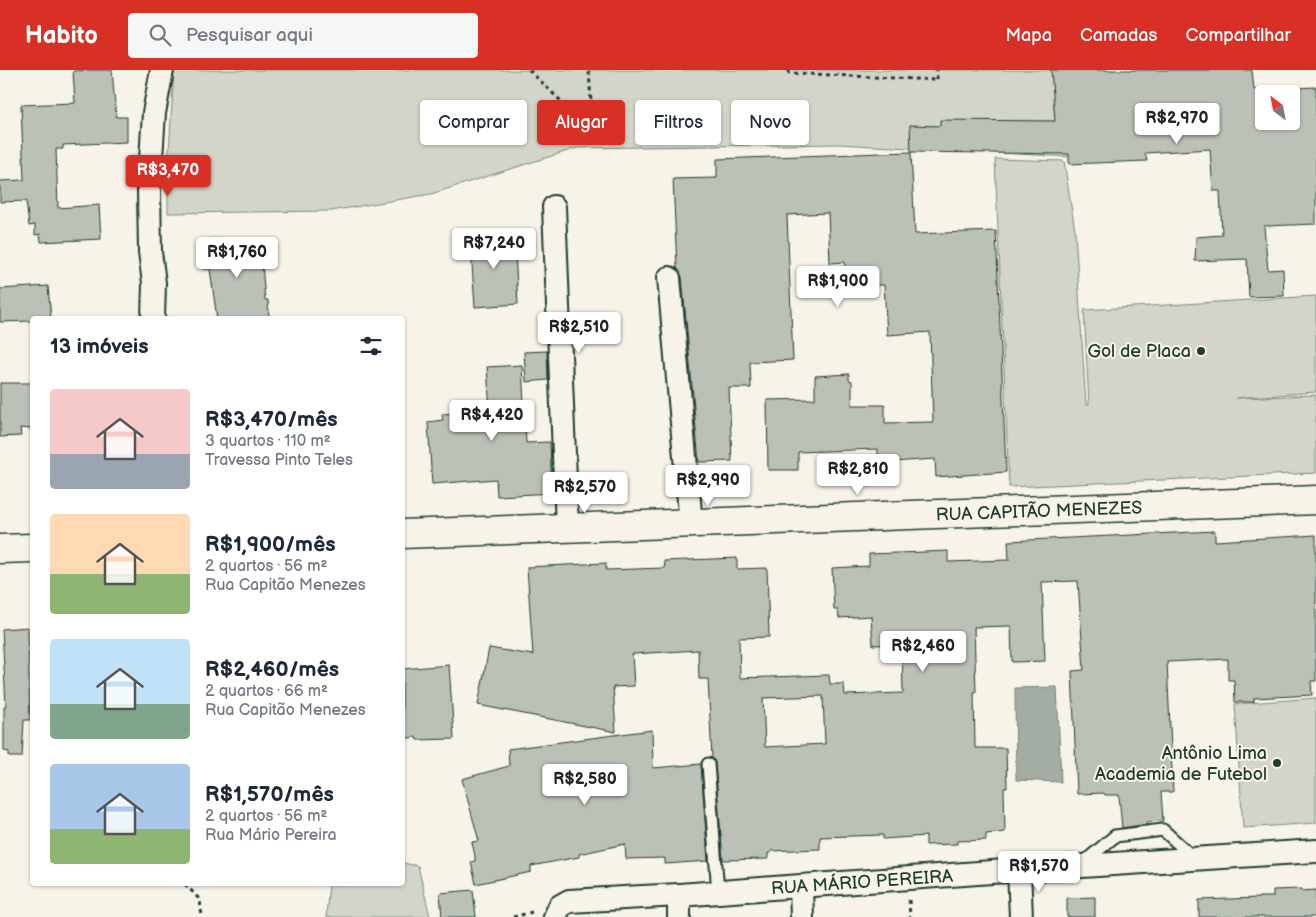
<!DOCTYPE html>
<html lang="pt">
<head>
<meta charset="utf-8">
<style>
	body { margin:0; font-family:"Balsamiq Sans",sans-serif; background:#f6f6f7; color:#1f2937; height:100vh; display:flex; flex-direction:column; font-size:19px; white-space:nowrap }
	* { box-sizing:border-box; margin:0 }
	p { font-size:16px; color:#747a83 }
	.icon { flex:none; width:28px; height:28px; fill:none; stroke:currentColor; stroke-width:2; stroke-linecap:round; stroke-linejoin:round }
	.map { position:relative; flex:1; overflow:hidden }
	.drawer { position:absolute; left:30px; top:246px; width:375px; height:570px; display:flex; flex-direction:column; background:#fff; border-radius:5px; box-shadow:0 1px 4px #0004 }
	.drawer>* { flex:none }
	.guide { position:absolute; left:420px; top:30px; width:475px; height:45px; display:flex; gap:10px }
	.needle { width:32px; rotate:328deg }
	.controls { position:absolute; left:1255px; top:15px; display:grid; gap:10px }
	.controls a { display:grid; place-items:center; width:45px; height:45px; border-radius:5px; background:#fff; box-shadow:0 1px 4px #0004; font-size:25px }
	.price { position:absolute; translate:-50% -42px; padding:0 11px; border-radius:5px; background:#fff; color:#222; font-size:16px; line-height:32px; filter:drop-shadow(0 1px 2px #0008) }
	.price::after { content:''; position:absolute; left:50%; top:30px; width:15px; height:11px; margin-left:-8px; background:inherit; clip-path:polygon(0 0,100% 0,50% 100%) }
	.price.current { background:#d93025; color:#fff }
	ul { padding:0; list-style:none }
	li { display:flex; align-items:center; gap:15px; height:125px; padding:0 20px }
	li span { display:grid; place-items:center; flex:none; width:140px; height:100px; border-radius:5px; color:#555 }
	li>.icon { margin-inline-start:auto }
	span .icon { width:60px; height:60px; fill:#fffc; stroke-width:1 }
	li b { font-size:21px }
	h2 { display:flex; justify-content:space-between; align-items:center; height:60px; padding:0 20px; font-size:21px }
	.pill { padding:0 18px; border-radius:5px; background:#fff; box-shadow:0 1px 4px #0004; font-size:18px; line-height:45px }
	.pill.current { background:#d93025; color:#fff }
	header { display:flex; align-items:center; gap:30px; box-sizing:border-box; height:70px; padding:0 25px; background:#d93025; color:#fff }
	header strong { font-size:24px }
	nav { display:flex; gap:28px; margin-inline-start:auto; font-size:18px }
	.search { width:350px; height:45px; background:#f6f6f7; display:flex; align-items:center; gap:12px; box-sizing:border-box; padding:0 18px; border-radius:5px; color:#747a83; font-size:19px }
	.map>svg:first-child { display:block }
	.green { fill:#d3d5ca; stroke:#79897f }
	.water { fill:#a4ada3; stroke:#6f8077 }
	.building { fill:#bbc1b6; stroke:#1f3d34; fill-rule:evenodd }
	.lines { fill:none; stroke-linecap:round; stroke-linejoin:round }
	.service-casing { stroke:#1f3d34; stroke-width:15 }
	.minor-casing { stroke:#1f3d34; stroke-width:26 }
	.tertiary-casing { stroke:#1f3d34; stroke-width:31 }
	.path { stroke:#1f3d34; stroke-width:3; stroke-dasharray:4 4; stroke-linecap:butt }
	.service { stroke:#f7f3e8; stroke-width:11 }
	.minor { stroke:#f7f3e8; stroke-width:22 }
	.tertiary { stroke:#f7f3e8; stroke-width:28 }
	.poi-dot { fill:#1f3d34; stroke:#f7f3e8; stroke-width:2 }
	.labels { text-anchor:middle; stroke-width:4; stroke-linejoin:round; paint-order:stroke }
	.poi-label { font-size:18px; fill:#1f3d34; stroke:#f7f3e8; text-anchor:end }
	.street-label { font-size:18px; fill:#1f3d34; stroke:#f7f3e8 }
</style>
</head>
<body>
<header>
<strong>Habito</strong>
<div class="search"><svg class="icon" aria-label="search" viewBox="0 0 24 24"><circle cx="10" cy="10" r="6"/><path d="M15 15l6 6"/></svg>Pesquisar aqui</div>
<nav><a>Mapa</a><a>Camadas</a><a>Compartilhar</a></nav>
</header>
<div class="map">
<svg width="1316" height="847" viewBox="0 0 1316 847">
	<rect width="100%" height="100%" fill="#f7f3e8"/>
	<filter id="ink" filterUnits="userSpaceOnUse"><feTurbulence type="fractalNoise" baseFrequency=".02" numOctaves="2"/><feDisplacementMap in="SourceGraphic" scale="10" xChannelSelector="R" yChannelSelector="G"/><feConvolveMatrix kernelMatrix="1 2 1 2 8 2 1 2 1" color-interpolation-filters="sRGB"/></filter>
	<g filter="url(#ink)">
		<g class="green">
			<polygon points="174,0 1066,0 1072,87 839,74 577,78 431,124 331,141 168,143 168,99"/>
			<polygon points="995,89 1064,91 1075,161 1086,335 1089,334 1084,240 1316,226 1316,322 1236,328 1316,325 1316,403 1009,417"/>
			<polygon points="1316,628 1316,753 1243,758 1235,634"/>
			<polygon points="403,793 418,796 430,847 326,847 329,814 402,814"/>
		</g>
		<polygon class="water" points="1057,617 1061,712 1016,710 1015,618"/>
		<g class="building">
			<polygon points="88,0 112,0 116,47 127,47 127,72 63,75 63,79 56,79 58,138 99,135 101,169 41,172 40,164 35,165 35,155 29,156 26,131 0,132 0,111 24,110 21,35 75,33 73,1"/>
			<path d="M1051,0H1252L1254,20L1316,17V154L1264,156L1268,200L1283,199L1284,226L1249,227L1247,189L1195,191L1196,167L1222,165L1220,121H1213L1210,79L1145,83L1147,91L1069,94V84L911,82L910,55L940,56V50L1055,51ZM1264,24H1291V51H1264Z"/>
			<polygon points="911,82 915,164 996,161 1006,402 936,407 935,389 878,393 878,379 798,382 798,400 768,400 767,330 815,329 815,306 849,304 849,310 852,311 852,335 885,335 885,353 933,352 930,262 887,265 884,215 844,215 845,192 830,193 828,143 787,145 793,290 750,292 751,318 729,318 732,391 699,392 682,207 677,198 673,109 717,108 717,89"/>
			<polygon points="514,164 518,234 475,237 470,166"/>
			<polygon points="211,169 260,171 265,230 268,230 269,249 217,249 210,199 203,199 202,180 211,179"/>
			<polygon points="48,216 51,249 32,249 32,251 0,252 0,219"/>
			<polygon points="547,281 548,310 526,312 524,282"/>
			<polygon points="522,295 526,373 550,372 552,423 497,426 496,409 432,414 428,352 443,350 442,344 490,341 487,297"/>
			<polygon points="0,313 32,313 32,359 20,358 21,366 0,367"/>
			<path d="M1215,461V471L1316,465V611H1311L1312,625L1254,628V632H1235L1234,610H1228V589L1167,592L1173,722H1161L1163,751L1147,752L1148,754L1122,758L1119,725H1105L1104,723L1077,724L1072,601L1084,600L1078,511L1042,512L1045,591L1012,592L1011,556L974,557L976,622H974L975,678H1006L1007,718H1004L1005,762L986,764V770L957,771V774L926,775V766L883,769V765L820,767V779L771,781V783H768V789L723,790L715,693L712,688L708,609H699L698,580L632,584L634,616L613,617L616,662L478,635L489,578L533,585L527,497L606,493V500L665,498L664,491L737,488V499L767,498L769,567L739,568L740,608L829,605L830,614H844L845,625L903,623L902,574L873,575L871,546L839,548L838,540H834L832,498L869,496V484L925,482L948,481V492L1009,490L1008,471ZM823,626L825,674L765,677L763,628Z"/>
			<polygon points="28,557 30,650 24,650 22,687 9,687 9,682 4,681 4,636 6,636 2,559"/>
			<polygon points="449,595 454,669 417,670 416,667 402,669 402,599"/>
			<polygon points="652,660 653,698 701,694 708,791 665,794 665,788 626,789 625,774 579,784 579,787 531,796 531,802 476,814 471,792 475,791 475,786 472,772 479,771 462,709 509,696 508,679"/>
			<polygon points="1301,819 1301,821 1316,820 1316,847 1199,847 1199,830 1259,828 1259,827 1273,827 1273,820"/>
			<polygon points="473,820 476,847 442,847 440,823"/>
			<polygon points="1095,827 1095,847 1067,847 1067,828"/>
		</g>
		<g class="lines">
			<g class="service-casing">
				<g id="service">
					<polyline points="708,694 718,822"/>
					<polyline points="1082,794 1115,766 1163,760 1194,788"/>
				</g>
			</g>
			<g class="minor-casing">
				<g id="minor">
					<polyline points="554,137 567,458"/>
					<polyline points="669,208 691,454"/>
					<polyline points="153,249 154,213 150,182 149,119 154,43 162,0"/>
					<polyline points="1019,800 1021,847"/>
					<polyline points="801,817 802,847"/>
					<polyline points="679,825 679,847"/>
					<polyline points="555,847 560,836 569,831 679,825 1019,800 1316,781"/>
				</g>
			</g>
			<g class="tertiary-casing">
				<g id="tertiary">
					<polyline points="402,464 1316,430"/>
					<polyline points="0,479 32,478"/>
				</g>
			</g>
			<g class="path">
				<polyline points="529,0 565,35 591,33 589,0"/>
				<polyline points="789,0 789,3 937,10 937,0"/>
				<polyline points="185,814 200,830 202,847"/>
				<polyline points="909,830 910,847"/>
				<polyline points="513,847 532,842"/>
			</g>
			<use href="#service" class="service"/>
			<use href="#minor" class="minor"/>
			<use href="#tertiary" class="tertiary"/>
		</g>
	</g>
	<g class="poi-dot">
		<circle cx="1201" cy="281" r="5"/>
		<circle cx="1277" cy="693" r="5"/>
	</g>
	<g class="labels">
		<g class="poi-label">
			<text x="1191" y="287">Gol de Placa</text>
			<text x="1267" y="689">Antônio Lima<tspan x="1267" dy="21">Academia de Futebol</tspan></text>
		</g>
		<g class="street-label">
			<text transform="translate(1039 441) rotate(-2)" y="6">RUA CAPITÃO MENEZES</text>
			<text transform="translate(862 812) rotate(-4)" y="6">RUA MÁRIO PEREIRA</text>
		</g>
	</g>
</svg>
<div class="controls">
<a><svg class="needle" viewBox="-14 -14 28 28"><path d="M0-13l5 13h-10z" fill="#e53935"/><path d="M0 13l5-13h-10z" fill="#747a83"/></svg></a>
</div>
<b class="price" style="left:1177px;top:75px">R$2,970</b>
<b class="price current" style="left:168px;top:127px">R$3,470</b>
<b class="price" style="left:494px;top:200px">R$7,240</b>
<b class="price" style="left:237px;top:209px">R$1,760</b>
<b class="price" style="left:838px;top:238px">R$1,900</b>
<b class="price" style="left:579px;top:284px">R$2,510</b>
<b class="price" style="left:492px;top:372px">R$4,420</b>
<b class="price" style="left:858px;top:426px">R$2,810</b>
<b class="price" style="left:708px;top:437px">R$2,990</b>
<b class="price" style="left:585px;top:444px">R$2,570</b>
<b class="price" style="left:923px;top:603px">R$2,460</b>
<b class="price" style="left:585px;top:736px">R$2,580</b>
<b class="price" style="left:1039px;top:823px">R$1,570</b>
<div class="guide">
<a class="pill">Comprar</a>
<a class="pill current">Alugar</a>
<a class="pill">Filtros</a>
<a class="pill">Novo</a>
</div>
<section class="drawer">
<h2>13 imóveis<svg class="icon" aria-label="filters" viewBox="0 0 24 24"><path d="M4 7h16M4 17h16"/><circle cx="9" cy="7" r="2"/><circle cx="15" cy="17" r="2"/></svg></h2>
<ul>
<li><span style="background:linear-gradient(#f6c9c9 65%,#9aa5b1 0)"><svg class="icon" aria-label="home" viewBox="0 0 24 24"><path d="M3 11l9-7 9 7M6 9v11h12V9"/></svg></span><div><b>R$3,470/mês</b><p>3 quartos · 110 m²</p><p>Travessa Pinto Teles</p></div></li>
<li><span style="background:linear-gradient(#ffd9b3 60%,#8fb573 0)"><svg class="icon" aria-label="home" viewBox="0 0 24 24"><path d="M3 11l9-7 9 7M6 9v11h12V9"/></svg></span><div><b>R$1,900/mês</b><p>2 quartos · 56 m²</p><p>Rua Capitão Menezes</p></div></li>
<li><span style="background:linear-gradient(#bfe0f5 65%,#7fa58c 0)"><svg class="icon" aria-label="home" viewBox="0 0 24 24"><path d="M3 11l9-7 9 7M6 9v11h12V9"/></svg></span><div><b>R$2,460/mês</b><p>2 quartos · 66 m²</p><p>Rua Capitão Menezes</p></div></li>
<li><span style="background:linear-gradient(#a9c7e8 65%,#8fb573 0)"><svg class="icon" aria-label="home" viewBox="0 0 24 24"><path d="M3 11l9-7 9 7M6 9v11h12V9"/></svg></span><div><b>R$1,570/mês</b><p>2 quartos · 56 m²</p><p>Rua Mário Pereira</p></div></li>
</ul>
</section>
</div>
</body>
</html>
